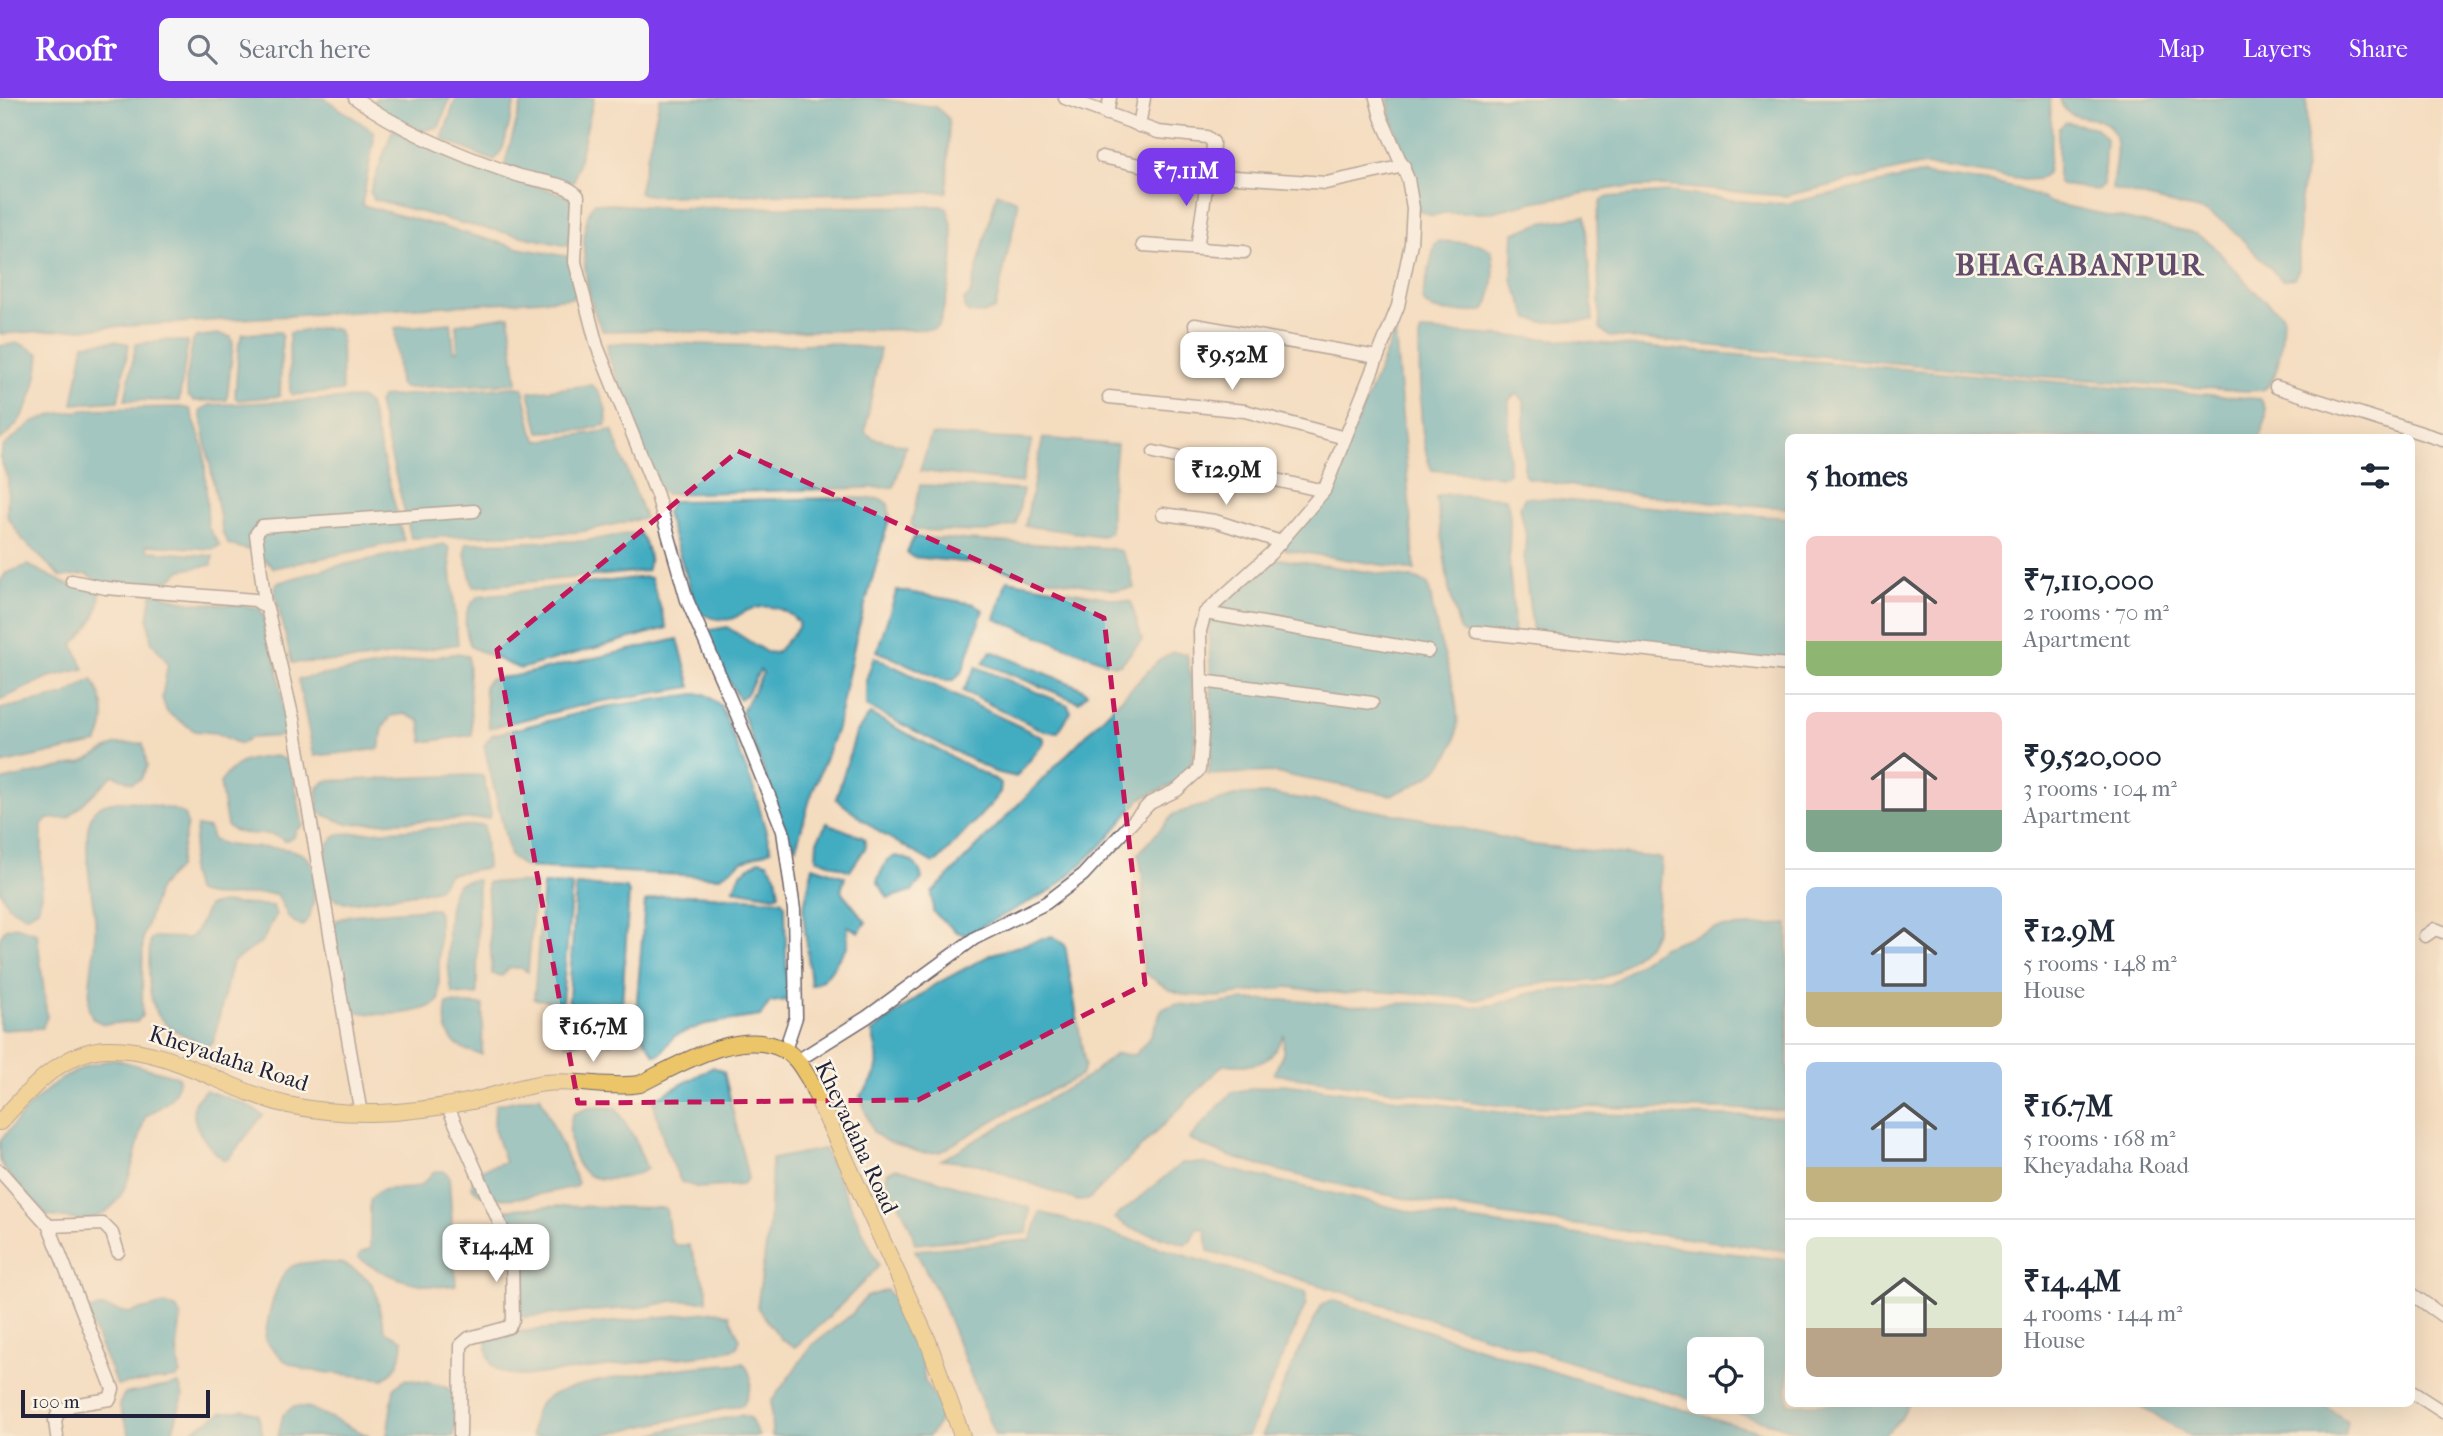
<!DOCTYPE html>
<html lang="en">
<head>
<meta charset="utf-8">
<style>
	body { margin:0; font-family:"IM FELL French Canon",serif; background:#f6f6f7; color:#1f2937; height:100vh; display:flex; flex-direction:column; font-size:26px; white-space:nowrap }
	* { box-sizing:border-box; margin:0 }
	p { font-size:23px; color:#747a83 }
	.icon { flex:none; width:38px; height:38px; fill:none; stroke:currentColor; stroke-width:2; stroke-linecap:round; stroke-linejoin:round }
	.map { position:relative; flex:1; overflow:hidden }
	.side { position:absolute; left:1785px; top:336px; width:630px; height:973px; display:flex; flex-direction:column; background:#fff; border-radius:10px; box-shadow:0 7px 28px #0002 }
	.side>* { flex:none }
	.buttons { position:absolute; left:1687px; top:1239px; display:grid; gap:14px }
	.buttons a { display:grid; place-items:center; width:77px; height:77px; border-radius:10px; background:#fff; box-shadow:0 7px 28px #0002; font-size:35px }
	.scale { position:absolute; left:21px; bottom:18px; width:189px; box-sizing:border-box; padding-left:7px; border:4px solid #22223b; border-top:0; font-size:19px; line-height:24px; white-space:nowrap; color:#22223b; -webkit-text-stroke:5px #fcf5e5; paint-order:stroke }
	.price { position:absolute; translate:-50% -60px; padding:0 16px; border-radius:14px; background:#fff; color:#222; font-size:23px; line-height:46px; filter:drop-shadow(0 2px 4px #0008) }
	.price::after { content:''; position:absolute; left:50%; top:42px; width:21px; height:16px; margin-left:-10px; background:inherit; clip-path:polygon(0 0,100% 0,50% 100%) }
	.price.selected { background:#7c3aed; color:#fff }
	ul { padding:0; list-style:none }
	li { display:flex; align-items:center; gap:21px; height:175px; padding:0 21px }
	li+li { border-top:2px solid #e0e1e3 }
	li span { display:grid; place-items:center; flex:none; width:196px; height:140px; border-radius:10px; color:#555 }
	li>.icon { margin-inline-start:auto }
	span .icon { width:84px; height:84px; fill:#fffc; stroke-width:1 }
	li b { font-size:30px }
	h2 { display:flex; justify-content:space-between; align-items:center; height:84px; padding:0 21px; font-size:30px }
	header { display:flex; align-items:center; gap:42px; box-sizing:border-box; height:98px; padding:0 35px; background:#7c3aed; color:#fff }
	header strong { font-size:33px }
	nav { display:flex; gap:38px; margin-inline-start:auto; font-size:24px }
	.search { width:490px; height:63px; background:#f6f6f7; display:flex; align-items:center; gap:18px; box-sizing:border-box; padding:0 24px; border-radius:10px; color:#747a83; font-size:26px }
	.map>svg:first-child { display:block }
	.water { fill:#42acc1; stroke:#32677e; stroke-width:2; fill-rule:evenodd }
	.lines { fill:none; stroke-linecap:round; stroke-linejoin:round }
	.minor-casing { stroke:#6c6369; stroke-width:15 }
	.major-casing { stroke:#6c6369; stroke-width:18 }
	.minor { stroke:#fff; stroke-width:12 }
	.major { stroke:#edc569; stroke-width:16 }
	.marked { fill:none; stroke:#c2185b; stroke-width:5; stroke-dasharray:14 9; stroke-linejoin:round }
	.labels { text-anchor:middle; stroke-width:5; stroke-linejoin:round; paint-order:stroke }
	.street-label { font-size:23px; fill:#22223b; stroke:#fcf5e5 }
	.district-label { font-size:30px; font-weight:bold; letter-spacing:2px; fill:#624c6d; stroke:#fcf5e5 }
</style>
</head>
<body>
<header>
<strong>Roofr</strong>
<div class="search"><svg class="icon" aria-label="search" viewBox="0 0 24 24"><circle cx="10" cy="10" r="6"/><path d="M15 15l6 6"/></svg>Search here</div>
<nav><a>Map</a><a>Layers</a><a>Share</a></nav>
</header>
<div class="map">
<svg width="2443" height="1338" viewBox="0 0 2443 1338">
	<rect width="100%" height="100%" fill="#fcf5e5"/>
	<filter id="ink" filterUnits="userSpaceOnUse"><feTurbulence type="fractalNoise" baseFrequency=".0143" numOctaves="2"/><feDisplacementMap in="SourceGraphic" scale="14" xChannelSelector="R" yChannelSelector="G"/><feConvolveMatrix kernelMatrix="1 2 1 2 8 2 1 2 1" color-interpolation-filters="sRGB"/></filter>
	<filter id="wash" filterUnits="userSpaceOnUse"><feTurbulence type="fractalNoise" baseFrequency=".00686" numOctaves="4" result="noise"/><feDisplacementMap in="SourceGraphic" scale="28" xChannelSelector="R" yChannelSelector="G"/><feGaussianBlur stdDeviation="1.57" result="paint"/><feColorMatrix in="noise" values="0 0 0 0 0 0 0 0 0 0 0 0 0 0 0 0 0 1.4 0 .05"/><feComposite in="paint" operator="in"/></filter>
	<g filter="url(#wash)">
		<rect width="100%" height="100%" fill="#f4dcbf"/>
		<g class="water">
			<polygon points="0,0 324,0 373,33 374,41 362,107 523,151 572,159 577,194 573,200 0,236"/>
			<polygon points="376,0 450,0 439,29 421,33 372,7"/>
			<polygon points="456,0 516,0 503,50 494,63 442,41"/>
			<polygon points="523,0 594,0 574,83 566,88 510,71 505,65"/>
			<polygon points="660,0 875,0 936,9 949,21 947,94 655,98 639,95"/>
			<polygon points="1388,0 2050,0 2052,41 2047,75 2039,81 2024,82 1942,69 1914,68 1785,98 1664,88 1616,90 1532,104 1488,115 1443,115 1432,118 1418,112 1411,75 1391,19"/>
			<path d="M2060,0H2307L2305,72L2299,115V171L2294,180L2282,182L2226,125L2206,114L2112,91C2113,74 2120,52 2114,36C2105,9 2065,32 2060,0Z"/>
			<polygon points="2066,24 2097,30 2106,40 2103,87 2098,92 2062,87 2058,83 2058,31"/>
			<polygon points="393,31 465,66 568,98 573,105 568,148 460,125 373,101 370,94"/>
			<path d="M1920,76C1963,83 2013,82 2051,105L2196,136L2212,146L2251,190L2283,217C2282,235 2281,282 2264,291C2259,293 2252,292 2247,293L2024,277L1608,238L1600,230L1597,120L1601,102L1609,99L1669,94L1765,106L1790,105Z"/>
			<polygon points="997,95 1017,103 1018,108 995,211 983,216 969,215 964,210 964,202 970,197"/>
			<path d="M594,105L672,110L941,108L947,110C960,144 949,194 939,227L933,231L704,235L669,232L603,233C586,206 575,131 594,105Z"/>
			<polygon points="1585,118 1593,223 1542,224 1529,221 1512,182 1514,135 1541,125"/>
			<path d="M1440,143L1479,146L1491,152C1496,167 1494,200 1484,213C1468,213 1427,220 1422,200L1435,146Z"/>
			<polygon points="509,218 517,285 404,290 399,286 395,230 451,225 454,253 458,253 456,226"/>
			<polygon points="322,230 337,231 341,239 342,293 293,297 290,294 289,235"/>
			<path d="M1395,233L1415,472L1286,452L1283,448C1335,391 1365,304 1395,233Z"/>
			<path d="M1421,233L1537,240L2260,301C2271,314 2265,326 2259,340H1788V410C1701,403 1613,397 1527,380L1524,375V303L1519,297H1514L1509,302V375L1504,378L1432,372C1418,346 1420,272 1419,240Z"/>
			<polygon points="280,234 282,237 280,298 238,302 235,299 239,245 243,236"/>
			<polygon points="219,236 231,239 233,246 227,302 194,303 188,298 186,284 193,243 196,239"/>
			<polygon points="166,242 188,244 179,303 125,302 136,246"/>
			<polygon points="115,243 129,246 118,303 73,306 84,246"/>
			<polygon points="629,244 760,248 827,245 880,251 865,334 873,340 906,348 894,389 666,396 659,392 608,257 607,246"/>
			<path d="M19,245L40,256C37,289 28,322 0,342V248Z"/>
			<path d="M591,287C602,293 609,315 606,327L584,332L539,334L529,294Z"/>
			<polygon points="515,289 523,290 533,335 538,343 612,332 645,420 579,434 411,440 378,305 381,299"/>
			<polygon points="360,300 369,306 404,443 274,470 256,454 229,447 223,436 200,313 210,307"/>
			<polygon points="179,309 190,311 204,351 208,429 220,448 213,451 146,447 148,453 213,458 212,467 182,472 169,482 154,483 144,490 101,486 87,476 61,479 23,442 7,418 8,382 0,359 3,349 31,325 55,316 95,311"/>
			<polygon points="931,337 1032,342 1021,385 920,373"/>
			<polygon points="1043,340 1117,347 1111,401 1111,434 1102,438 1025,428"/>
			<polygon points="920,387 1023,392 1016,427 986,434 915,432 911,426"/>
			<path d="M1447,396L1506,400C1513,419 1509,436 1509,456C1509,484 1516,512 1513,540L1467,537L1460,533L1449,491L1436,399Z"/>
			<polygon points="1525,399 1788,420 1788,567 1533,534 1524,467 1526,437 1520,409"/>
			<path d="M857,400L881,401L888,406L890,418L856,539L837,630L810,701L796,750L787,737L742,614L763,575L760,572L746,597L739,601L710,548L705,533L727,529L766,554L776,555L798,530V524C784,508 765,505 746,513C741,515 736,520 731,521C720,523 707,519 698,514L666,415L672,403Z"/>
			<path d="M639,434C646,445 653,460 647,473L473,489L465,457L466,445L584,443Z"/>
			<polygon points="914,439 1108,450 1121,453 1129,468 1134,490 1115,492 1014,475 985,466 912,459 907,454"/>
			<polygon points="444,446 449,450 458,546 362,562 292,565 274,491 277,485 328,470"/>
			<path d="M1273,460L1417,481L1428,486C1433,507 1435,529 1442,549C1464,621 1474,666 1391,697L1270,674L1208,677C1217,625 1208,572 1209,520Z"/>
			<path d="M28,467L66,486L100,494C100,517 89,530 73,546L84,571L49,579L0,602V484L6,475Z"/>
			<path d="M646,479L651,480L667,530L520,571L471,549C463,529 462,511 479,498Z"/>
			<polygon points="1007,482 1131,504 1142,542 1121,566 1113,567 995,521"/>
			<polygon points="897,492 974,506 983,512 963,572 954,582 943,582 877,553"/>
			<path d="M160,495C189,511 227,503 260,510C276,548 282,593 286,634L282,638L250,640L240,646L216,635L195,633L167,614L162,600L168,565L151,543L148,521L152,496Z"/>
			<polygon points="678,541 691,589 592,605 489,630 484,588 490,581 515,578"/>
			<polygon points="991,553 1079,589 1087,595 1079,604 983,565"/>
			<path d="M1173,554L1187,556C1193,597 1203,640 1186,680L1140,701L1102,747L1054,791L965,837L957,834L933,814L932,795L1158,563Z"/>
			<polygon points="459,555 468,558 472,637 423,644 420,623 405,616 391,618 383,630 379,651 314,658 298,581"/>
			<polygon points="874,559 1044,640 1044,645 1016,679 995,674 866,608 866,582"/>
			<polygon points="976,569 1068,607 1071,614 1058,634 1044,633 963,593"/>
			<path d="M92,581C105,603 109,621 97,645L0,666V611L65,597Z"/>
			<polygon points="695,596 705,596 721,608 755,694 771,752 741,764 720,779 524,769 510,758 484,648 492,637 604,609"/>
			<polygon points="870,616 1001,685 1000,695 993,704 938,763 933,765 879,734 836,701 856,635"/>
			<polygon points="143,645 147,668 141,681 132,685 113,677 68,720 48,721 42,726 42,797 38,811 26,818 8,808 0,792 0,683 83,664 116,646"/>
			<path d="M275,658L286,662L293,676L303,728L296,732L294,739L285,743C269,729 245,743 227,728L220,685C238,660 247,662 275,658Z"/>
			<polygon points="474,677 483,678 491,716 489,720 347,726 317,714 318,690 325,683"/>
			<path d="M1272,696L1419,720L1534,747L1661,760L1656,832L1649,846L1615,875L1595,883L1551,884L1518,889L1478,902L1423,896L1367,893L1345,896L1287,889L1218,899L1186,897L1168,891L1145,875C1135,836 1150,795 1138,756L1174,716L1238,697Z"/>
			<path d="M132,703L172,711L184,716L187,726L178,770L159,789L143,839L142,918L137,924L104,926L93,921L89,912C88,881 97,850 95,819C92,794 78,730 96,711C105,702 120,704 132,703Z"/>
			<polygon points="827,725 864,740 866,749 850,773 816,760 817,743"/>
			<path d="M484,727L487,770L449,776L438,791L430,793L356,804L344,805L330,798C327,777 317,749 338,736Z"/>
			<path d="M197,728L209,730L212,741C246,761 320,730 315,787C314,804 313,814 303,828C281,820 289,812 276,796C251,793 218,804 195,793L190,772Z"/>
			<path d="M896,758C910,761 920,766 922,781L912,793L888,800L877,783L887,762Z"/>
			<polygon points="760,762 767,764 776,777 779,796 774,798 733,791 742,774"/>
			<path d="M813,768L845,779L841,793L866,824L859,834L847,828L848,848C834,863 832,880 811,888L803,813Z"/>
			<path d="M478,782L477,897L453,896C446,879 445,800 457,787C462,782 471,783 478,782Z"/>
			<polygon points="487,784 535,785 528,874 521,870 509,870 502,878 492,876"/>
			<polygon points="543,786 572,787 562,904 534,901"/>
			<polygon points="576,787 626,790 629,794 621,923 618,936 611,945 586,942 566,947"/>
			<polygon points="692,797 781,802 785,807 787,902 770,904 760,918 706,926 674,938 660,956 655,957 641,937 637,902 645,804 662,798"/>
			<path d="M221,805L273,808L276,817L262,844L232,864L213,945L206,948C194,941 178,936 167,927C144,909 149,868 150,842L154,839L189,840L197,832L208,808Z"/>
			<path d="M426,811H436L439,816V902C424,919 363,920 345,909L332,832L337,822L351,817Z"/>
			<path d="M1788,826V1012L1504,1008L1274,976L1283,955L1284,936C1268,970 1258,967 1223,967L1088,1102L1078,1103L979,1066L941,1062L1089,978L1115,956L1135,957L1150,939L1162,911L1175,906L1201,908L1244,902H1298L1348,908L1413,905L1469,909L1494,907L1531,895L1609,887L1662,849L1715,830Z"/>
			<polygon points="15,828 37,835 47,919 42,930 0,932 0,839 5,831"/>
			<path d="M1052,838L1065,847L1085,967L1081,978L1015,1010L940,1054L922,1055L886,1043L873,1034L860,998C882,975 880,964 872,934L934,887L992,856Z"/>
			<path d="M447,905L483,907L482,956C452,952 441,935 447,905Z"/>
			<path d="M114,961L179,979C177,1002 163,1007 145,1019C134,1052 131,1117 86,1121C74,1123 60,1119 48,1118L6,1074L0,1062V1043L29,1008L56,984L86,968Z"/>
			<polygon points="713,969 724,974 748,1080 742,1087 699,1090 681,1084 666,1051 653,1002"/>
			<path d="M1283,986L1506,1015L1788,1019V1153C1639,1133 1488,1121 1341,1087C1289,1075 1236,1065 1189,1041L1232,994Z"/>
			<path d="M205,992L245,1006L263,1017L228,1061L224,1062C207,1048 190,1027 194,1005Z"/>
			<path d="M540,998L578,1085L574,1089C550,1093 488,1113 472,1089L474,1074L505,1064L494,1031L495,1007Z"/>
			<path d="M591,1009L616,1010L634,1039L647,1071C634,1080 598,1087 584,1074C571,1062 566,1031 573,1016Z"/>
			<polygon points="824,1051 879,1168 831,1217 795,1249 781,1241 757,1209 769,1127 772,1061"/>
			<path d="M1182,1065H1201L1417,1115L1615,1142L1788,1162V1306H1909L1901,1321L1883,1338H1812L1208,1153L1206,1132L1197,1130L1191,1143L1185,1146L1133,1131L1114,1120ZM1699,1251H1752V1304H1699Z"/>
			<polygon points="896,1070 1027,1109 1030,1111 1027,1135 915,1146 910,1128 886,1080 888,1074"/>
			<path d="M434,1073H444L449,1078L456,1187C426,1193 381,1178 358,1159L360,1155L370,1151V1103C379,1084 401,1094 417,1089C425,1086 429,1079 434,1073Z"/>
			<path d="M557,1108L666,1110L670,1140L675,1147H689L707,1192V1203H673L644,1209L523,1219L512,1216L507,1211C522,1158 523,1161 497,1112Z"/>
			<polygon points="1040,1114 1306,1194 1306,1206 1248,1338 995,1338 939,1197 915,1152 1031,1142"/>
			<path d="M341,1165C387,1186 371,1194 386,1234L403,1242C402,1261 399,1270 384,1281L306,1272L285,1263L265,1243C266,1226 276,1178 291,1169C303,1162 327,1165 341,1165Z"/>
			<polygon points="887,1192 903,1215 921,1252 925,1284 940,1308 939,1325 929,1338 772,1338 771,1304 812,1247 851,1217 866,1199"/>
			<polygon points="1332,1202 1570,1279 1774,1338 1262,1338 1293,1265 1322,1206"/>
			<polygon points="165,1206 176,1210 181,1218 177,1251 180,1276 176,1280 117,1287 87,1216 89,1212 103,1209 128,1215"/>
			<path d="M717,1213L729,1217L740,1241L737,1250L712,1256L522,1278C496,1276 486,1269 487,1242L498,1236Z"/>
			<path d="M743,1265C756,1280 751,1291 743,1307L597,1338H532C533,1326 533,1311 543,1303C566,1280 706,1267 743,1265Z"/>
			<polygon points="406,1281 440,1287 458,1295 454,1338 387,1338 394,1290"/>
			<polygon points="179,1286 183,1298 171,1338 130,1338 119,1307 124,1296"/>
			<polygon points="2136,1306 2322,1306 2347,1323 2344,1338 2190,1338"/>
			<polygon points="294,1308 310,1310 369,1338 278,1338 283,1317"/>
			<polygon points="244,1312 258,1316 263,1338 183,1338 221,1315"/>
			<polygon points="741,1317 750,1320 759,1338 650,1338 670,1331"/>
		</g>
	</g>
	<g filter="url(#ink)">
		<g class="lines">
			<g class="minor-casing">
				<g id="minor">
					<path d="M355,0C403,34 461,58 517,77C534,83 567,84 578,98L575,164L597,248L657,397L687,502L737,617L783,733L794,812L796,919L785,952"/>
					<polyline points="1065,0 1158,34 1207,39 1213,44 1212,73 1221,78 1326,85 1404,68"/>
					<polyline points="1107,16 1110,0"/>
					<polyline points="1139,28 1144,0"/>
					<polyline points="1102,59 1159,71 1215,77"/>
					<polyline points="1143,147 1244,154"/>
					<polyline points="1197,150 1208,76"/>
					<polyline points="1195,227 1377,259"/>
					<polyline points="2276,289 2443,342"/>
					<polyline points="1109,299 1245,313 1345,340"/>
					<polyline points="1154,354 1324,393"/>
					<polyline points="1163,416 1215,423 1281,444"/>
					<polyline points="72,483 106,490 255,502 267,510 293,621 361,1016"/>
					<polyline points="265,506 256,436 262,428 474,413"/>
					<polyline points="1205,515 1428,553"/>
					<polyline points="1477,534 1788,567"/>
					<polyline points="1202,583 1372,605"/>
					<polyline points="2425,838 2435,831 2443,834"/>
					<polyline points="797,963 867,919 975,840 1046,805 1083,777 1150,705 1177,692 1199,672 1202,636 1200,533 1205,515 1271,455 1324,393 1398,208 1411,145 1413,110 1408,81 1381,19 1376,0"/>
					<polyline points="447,1007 512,1153 513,1222 509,1229 469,1240 461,1247 460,1338"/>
					<polyline points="0,1073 49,1128 113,1291 110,1301 72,1307 58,1315 55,1323 57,1338"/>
					<polyline points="49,1128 103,1126 112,1135 118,1154"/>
					<polyline points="2412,1196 2443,1218"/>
					<polyline points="2412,1294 2443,1314"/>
				</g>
			</g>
			<g class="major-casing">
				<path id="major" d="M0,1024C27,994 63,952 107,951C171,949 227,993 288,1007C350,1020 406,1016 467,1004C493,999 519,988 545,985C577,981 609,991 640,986C678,967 741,928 784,952C796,958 802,970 809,981L928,1243L962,1338"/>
			</g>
			<use href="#minor" class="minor"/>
			<use href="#major" class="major"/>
		</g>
	</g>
	<path d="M0 0H2443V1338H0ZM738,353L1104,520L1145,886L918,1002L578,1005L497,552Z" fill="#f4dcbf" fill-opacity=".55" fill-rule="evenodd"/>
	<path class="marked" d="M738,353L1104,520L1145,886L918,1002L578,1005L497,552Z"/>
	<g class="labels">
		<g class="street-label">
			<text transform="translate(229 960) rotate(18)" y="8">Kheyadaha Road</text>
			<text transform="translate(857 1039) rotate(65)" y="8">Kheyadaha Road</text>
		</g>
		<g class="district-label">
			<text x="2080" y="177">BHAGABANPUR</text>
		</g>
	</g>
</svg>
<div class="buttons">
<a><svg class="icon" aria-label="locate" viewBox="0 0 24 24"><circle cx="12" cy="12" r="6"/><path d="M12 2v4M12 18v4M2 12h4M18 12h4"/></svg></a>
</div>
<div class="scale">100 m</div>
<b class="price selected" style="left:1186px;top:110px">₹7.11M</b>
<b class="price" style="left:1232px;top:294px">₹9.52M</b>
<b class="price" style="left:1226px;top:409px">₹12.9M</b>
<b class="price" style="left:593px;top:966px">₹16.7M</b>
<b class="price" style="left:496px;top:1186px">₹14.4M</b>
<section class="side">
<h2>5 homes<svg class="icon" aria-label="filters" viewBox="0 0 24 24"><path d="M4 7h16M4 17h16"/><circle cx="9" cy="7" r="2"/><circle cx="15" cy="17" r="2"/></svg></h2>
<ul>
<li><span style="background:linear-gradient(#f6c9c9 75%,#8fb573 0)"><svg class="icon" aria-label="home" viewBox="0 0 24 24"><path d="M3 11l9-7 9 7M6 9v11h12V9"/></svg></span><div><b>₹7,110,000</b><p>2 rooms · 70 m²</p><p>Apartment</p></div></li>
<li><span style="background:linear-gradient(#f6c9c9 70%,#7fa58c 0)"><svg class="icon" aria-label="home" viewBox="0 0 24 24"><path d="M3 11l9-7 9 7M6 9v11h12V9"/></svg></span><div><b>₹9,520,000</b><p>3 rooms · 104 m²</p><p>Apartment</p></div></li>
<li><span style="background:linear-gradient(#a9c7e8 75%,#c2b280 0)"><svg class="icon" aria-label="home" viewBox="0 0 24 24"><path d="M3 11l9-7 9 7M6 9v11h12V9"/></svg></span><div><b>₹12.9M</b><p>5 rooms · 148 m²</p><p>House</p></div></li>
<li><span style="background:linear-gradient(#a9c7e8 75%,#c2b280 0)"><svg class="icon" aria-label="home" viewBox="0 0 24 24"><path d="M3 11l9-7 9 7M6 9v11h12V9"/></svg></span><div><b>₹16.7M</b><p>5 rooms · 168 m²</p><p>Kheyadaha Road</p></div></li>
<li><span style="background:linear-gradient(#dfe7d0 65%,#b9a48a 0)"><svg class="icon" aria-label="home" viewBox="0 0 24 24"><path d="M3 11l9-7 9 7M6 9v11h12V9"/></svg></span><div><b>₹14.4M</b><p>4 rooms · 144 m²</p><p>House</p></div></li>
</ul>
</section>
</div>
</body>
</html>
